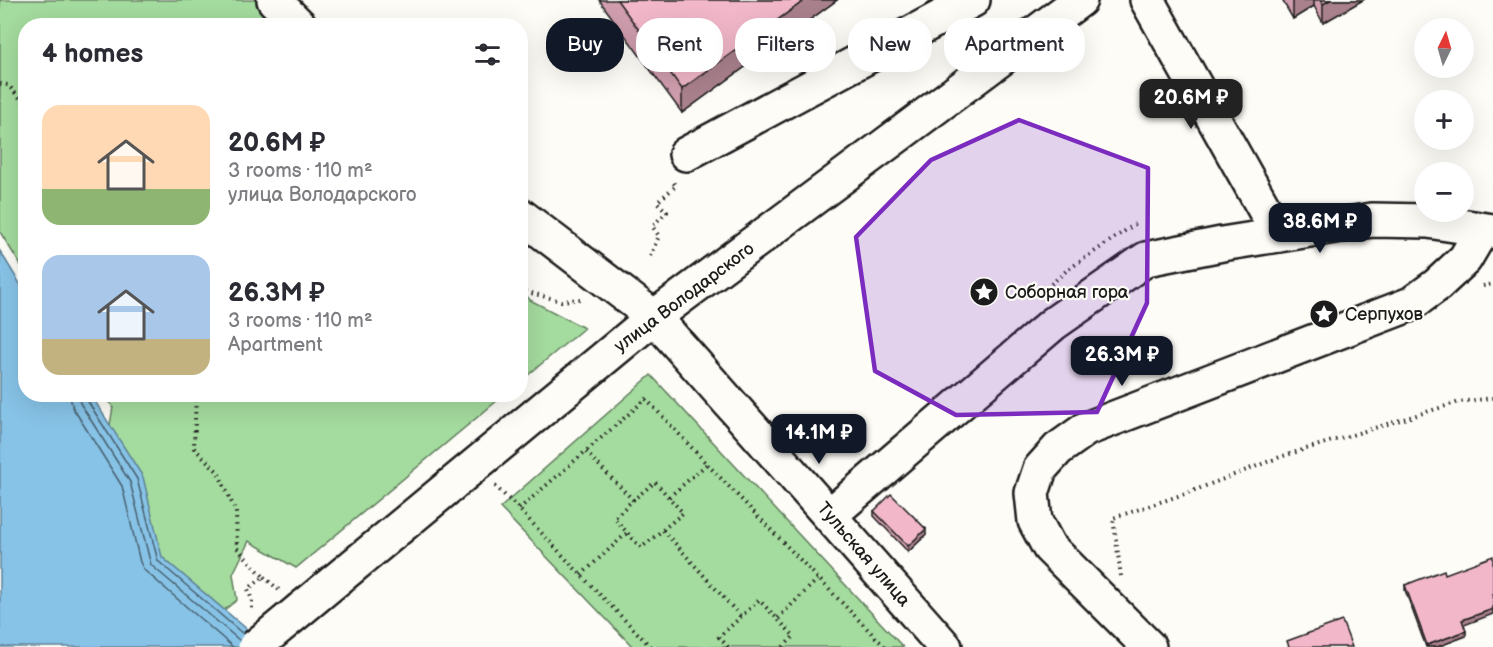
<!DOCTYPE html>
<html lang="en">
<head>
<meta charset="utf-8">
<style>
	body { margin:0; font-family:"Balsamiq Sans",sans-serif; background:#f7f7f7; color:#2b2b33; height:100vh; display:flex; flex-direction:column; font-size:22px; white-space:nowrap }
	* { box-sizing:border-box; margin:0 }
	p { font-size:20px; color:#7c7c81 }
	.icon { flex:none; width:33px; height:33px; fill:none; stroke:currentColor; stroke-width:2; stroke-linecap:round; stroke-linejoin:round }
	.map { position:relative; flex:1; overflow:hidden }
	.panel { position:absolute; left:18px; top:18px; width:510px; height:384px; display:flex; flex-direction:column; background:#fff; border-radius:24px; box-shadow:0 6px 24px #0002 }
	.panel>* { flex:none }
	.guide { position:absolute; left:546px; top:18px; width:570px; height:54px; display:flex; gap:12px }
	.needle { width:39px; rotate:5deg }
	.tools { position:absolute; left:1414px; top:18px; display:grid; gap:12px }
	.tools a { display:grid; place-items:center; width:60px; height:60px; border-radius:50%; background:#fff; box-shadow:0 6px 24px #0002; font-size:30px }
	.price { position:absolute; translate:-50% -51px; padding:0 14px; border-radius:12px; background:#111827; color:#fff; font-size:20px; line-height:39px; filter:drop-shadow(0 2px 3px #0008) }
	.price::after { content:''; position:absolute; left:50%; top:36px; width:18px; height:14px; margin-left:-9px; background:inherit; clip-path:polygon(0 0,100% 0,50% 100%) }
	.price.on { background:#222; color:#fff }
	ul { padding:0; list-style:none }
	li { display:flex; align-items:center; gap:18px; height:150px; padding:0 24px }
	li span { display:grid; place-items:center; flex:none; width:168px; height:120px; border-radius:18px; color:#555 }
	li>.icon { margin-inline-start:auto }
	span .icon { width:72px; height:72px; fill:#fffc; stroke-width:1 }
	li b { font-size:26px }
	h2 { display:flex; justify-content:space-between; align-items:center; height:72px; padding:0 24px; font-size:26px }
	.pill { padding:0 21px; border-radius:24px; background:#fff; box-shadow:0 6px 24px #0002; font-size:21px; line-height:54px }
	.pill.on { background:#111827; color:#fff }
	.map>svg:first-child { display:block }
	.green { fill:#a4db9e; stroke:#607c5d; stroke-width:1.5 }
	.water { fill:#87c3e7; stroke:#5c8096; stroke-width:1.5 }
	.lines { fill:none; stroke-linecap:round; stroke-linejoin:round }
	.shore { stroke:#475f6d; stroke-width:1.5 }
	.minor-casing { stroke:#1c1c1c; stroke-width:38 }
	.major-casing { stroke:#1c1c1c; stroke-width:38 }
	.path { stroke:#1c1c1c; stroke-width:4; stroke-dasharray:1.5 4.5; stroke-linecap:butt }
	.minor { stroke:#fdfcf7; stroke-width:33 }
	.major { stroke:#fdfcf7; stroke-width:33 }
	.major-bridge-casing { stroke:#1c1c1c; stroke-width:38; stroke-linecap:butt }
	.major-bridge { stroke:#fdfcf7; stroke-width:33 }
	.wall { fill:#d09eae; stroke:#1c1c1c; stroke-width:1.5 }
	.shaded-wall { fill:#a9818d; stroke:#1c1c1c; stroke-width:1.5 }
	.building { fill:#f2b8ca; stroke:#1c1c1c; stroke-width:1.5 }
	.marked { fill:#7b2cbf; fill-opacity:0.2; stroke:#7b2cbf; stroke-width:4.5; stroke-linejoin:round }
	.labels { text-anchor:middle; stroke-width:4.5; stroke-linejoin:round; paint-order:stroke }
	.poi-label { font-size:18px; fill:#1c1c1c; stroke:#fdfcf7; text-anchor:start }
	.street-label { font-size:18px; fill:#1c1c1c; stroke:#fdfcf7 }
</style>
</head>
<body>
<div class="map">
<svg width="1493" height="647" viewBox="0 0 1493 647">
	<rect width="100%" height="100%" fill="#fdfcf7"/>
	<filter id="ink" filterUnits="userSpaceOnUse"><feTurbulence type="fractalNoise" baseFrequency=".0167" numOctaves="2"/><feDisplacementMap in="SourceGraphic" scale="12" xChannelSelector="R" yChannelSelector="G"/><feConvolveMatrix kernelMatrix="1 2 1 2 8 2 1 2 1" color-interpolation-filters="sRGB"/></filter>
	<g filter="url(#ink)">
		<g class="green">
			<polygon points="0,0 259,0 284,25 26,26 25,272 0,232"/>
			<polygon points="521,289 530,300 584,328 521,381"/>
			<polygon points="651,375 903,647 633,647 500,508"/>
			<polygon points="105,395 504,395 296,568 249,541 233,574 237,600 177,647 99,490 113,407"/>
		</g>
		<polygon class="water" points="0,251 25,292 26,394 91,395 143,477 162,557 268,647 0,647"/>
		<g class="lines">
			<g class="shore">
				<polyline points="69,394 73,408 122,486 140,562 144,570 233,647"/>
				<polyline points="78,394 80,403 130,482 151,565 239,640"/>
				<polyline points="86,394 87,400 137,479 158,561 243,634"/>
			</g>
			<g class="minor-casing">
				<g id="minor">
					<polyline points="274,0 300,26"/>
					<polyline points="1147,0 1279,235"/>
					<polyline points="686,154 973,0"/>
					<polyline points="520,215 654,317 945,647"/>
					<polyline points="830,515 1053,324 1146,259 1222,244 1372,220 1428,221 1493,231"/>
					<polyline points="1149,647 1049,547 1035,521 1032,493 1040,469 1058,449 1086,429 1411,304 1437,285 1465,259 1482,230"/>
				</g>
			</g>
			<g class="major-casing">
				<polyline id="major" points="301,609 654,317 1080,0"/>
			</g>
			<g class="path">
				<polyline points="0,84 8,85 26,105"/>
				<polyline points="650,256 659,236 652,226 667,212 657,202 676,186 672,181"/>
				<polyline points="1483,286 1493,284"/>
				<polyline points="520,290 561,301 581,299"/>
				<polyline points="1042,292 1066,271 1138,222"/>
				<polyline points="196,394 194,448 218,472 236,512 237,548 264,577 248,589 252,600 252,610"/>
				<polyline points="586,452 633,500 614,518 641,548 683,513 655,482 633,500"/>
				<polyline points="495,486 519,509 581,575 651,647"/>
				<polyline points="669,497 707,464"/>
				<polyline points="519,509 646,399 707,464 885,647"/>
				<polyline points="663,530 741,617"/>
				<polyline points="581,575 627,533"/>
				<polyline points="1121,576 1113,518 1190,492 1280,457 1459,402 1493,398"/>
				<polyline points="264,577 279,590"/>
				<polyline points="778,618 819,578"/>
				<polyline points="728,647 719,637 759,600 794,636 783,647"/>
			</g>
			<use href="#minor" class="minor"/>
			<use href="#major" class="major"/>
			<g class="major-bridge-casing">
				<polyline id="major-bridge" points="255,647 301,609"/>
			</g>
			<use href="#major-bridge" class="major-bridge"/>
		</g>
		<g class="wall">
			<polygon points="599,0 837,0 682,113"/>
			<polygon points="1282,0 1363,0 1323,23 1314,6 1293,19"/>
			<polygon points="874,511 926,535 908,552 874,516"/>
			<polygon points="1405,585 1464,625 1466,636 1437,647 1426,647 1405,590"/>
		</g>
		<g class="shaded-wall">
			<polygon points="805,0 837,0 682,113 682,89"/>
			<polygon points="1293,0 1314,0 1314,6 1293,19"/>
			<polygon points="1330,0 1363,0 1323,23 1323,4"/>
			<polygon points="926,529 926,535 908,552 908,546"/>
			<polygon points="1493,609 1493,614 1462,626 1462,620"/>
			<polygon points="1466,631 1466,636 1437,647 1427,647 1427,645"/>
		</g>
		<g class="building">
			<polygon points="617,0 805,0 682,89"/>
			<polygon points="1321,0 1330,0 1323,4"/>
			<polygon points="891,494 926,529 908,546 874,511"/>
			<polygon points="1493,556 1493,609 1462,620 1466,631 1427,645 1405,585 1444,570 1445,574"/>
			<polygon points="1342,621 1352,647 1289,647 1287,641"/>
		</g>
	</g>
	<path class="marked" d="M1019,120L1148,168L1147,303L1097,412L956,415L875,371L856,237L931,160Z"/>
	<defs>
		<g id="sight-disc" transform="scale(1.5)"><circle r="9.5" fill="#1c1c1c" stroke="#fdfcf7"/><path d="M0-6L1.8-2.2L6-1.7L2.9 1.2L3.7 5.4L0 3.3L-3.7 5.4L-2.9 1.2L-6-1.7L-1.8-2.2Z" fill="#fff"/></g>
	</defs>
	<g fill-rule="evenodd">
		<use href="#sight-disc" x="984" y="292"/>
		<use href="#sight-disc" x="1324" y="314"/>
	</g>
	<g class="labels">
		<g class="poi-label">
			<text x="1005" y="298">Соборная гора</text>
			<text x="1345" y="320">Серпухов</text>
		</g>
		<g class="street-label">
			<text transform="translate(684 297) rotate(-37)" y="6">улица Володарского</text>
			<text transform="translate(864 554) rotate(49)" y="6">Тульская улица</text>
		</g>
	</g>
</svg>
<div class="tools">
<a><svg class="needle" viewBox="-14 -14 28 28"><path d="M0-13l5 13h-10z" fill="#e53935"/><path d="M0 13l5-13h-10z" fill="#7c7c81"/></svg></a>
<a>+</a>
<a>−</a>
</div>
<b class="price on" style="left:1191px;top:130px">20.6M ₽</b>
<b class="price" style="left:1320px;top:254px">38.6M ₽</b>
<b class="price" style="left:1122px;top:387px">26.3M ₽</b>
<b class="price" style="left:819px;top:465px">14.1M ₽</b>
<div class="guide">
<a class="pill on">Buy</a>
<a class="pill">Rent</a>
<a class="pill">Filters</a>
<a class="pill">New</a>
<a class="pill">Apartment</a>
</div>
<section class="panel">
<h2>4 homes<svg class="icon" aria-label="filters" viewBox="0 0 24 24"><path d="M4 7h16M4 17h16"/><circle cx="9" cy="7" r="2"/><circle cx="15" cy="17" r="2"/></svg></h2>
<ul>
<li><span style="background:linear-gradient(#ffd9b3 70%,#8fb573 0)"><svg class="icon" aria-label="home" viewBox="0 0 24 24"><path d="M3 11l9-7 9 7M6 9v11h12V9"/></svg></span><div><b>20.6M ₽</b><p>3 rooms · 110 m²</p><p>улица Володарского</p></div></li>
<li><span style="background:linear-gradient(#a9c7e8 70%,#c2b280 0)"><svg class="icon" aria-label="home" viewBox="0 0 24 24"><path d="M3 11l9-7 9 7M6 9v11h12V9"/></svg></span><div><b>26.3M ₽</b><p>3 rooms · 110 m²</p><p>Apartment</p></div></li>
</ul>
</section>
</div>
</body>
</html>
